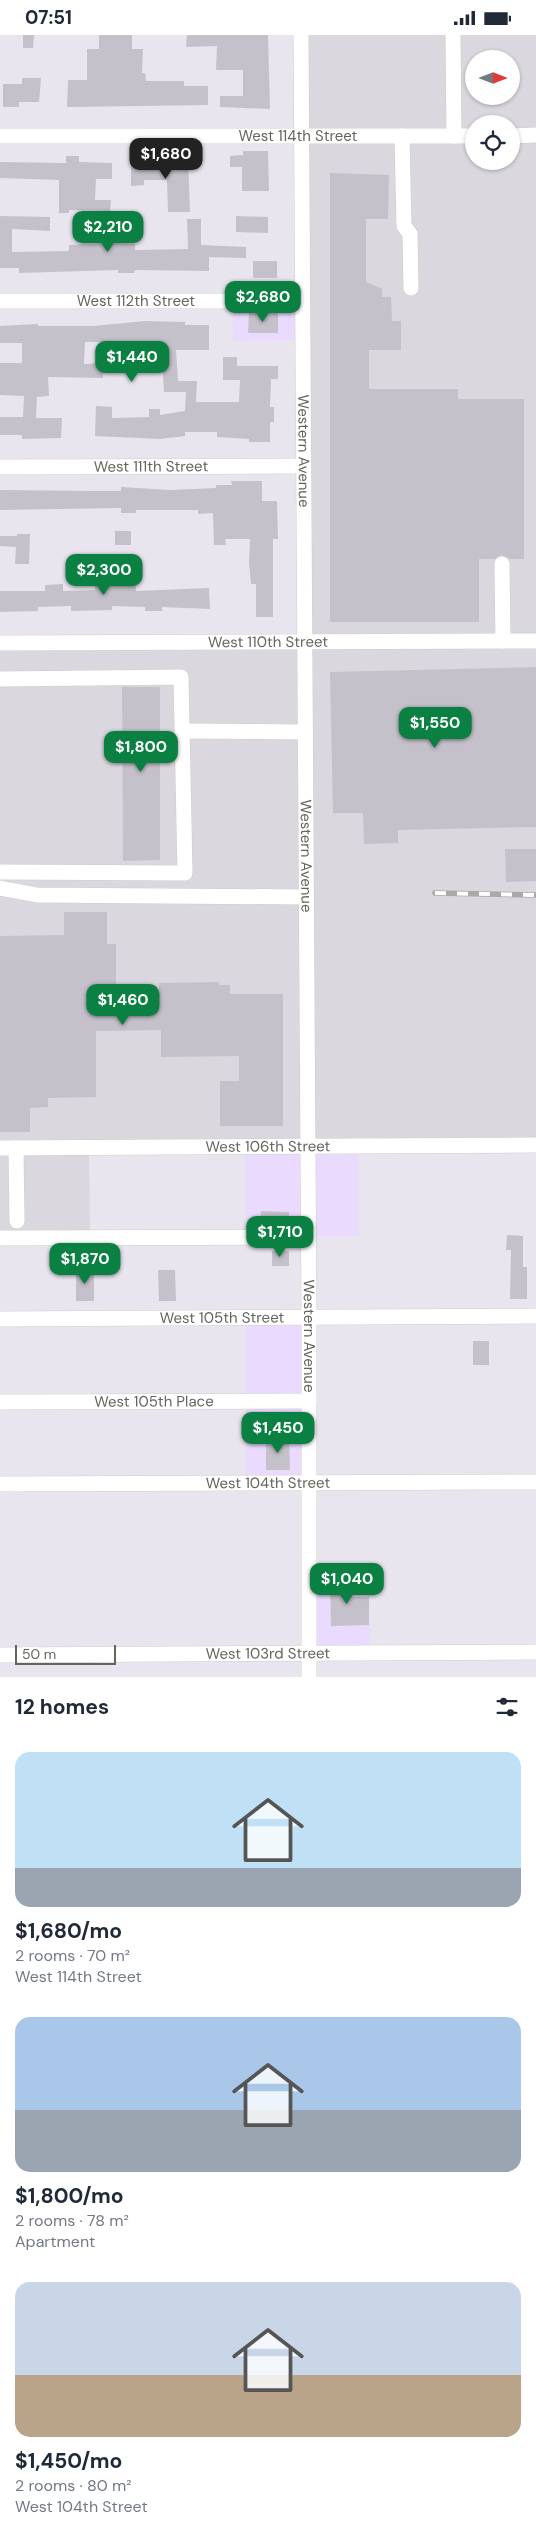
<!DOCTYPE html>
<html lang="en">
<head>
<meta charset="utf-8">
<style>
	body { margin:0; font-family:"DM Sans",sans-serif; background:#f6f6f7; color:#1f2937; height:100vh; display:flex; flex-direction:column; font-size:19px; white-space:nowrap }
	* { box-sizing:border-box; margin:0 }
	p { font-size:16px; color:#747a83 }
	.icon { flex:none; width:28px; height:28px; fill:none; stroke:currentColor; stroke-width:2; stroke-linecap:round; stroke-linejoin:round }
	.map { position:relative; height:1642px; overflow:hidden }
	.drawer { display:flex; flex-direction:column; background:#fff; flex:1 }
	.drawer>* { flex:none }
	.needle { width:32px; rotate:90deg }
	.controls { position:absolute; left:465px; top:15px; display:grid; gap:10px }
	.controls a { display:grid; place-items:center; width:55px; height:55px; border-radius:50%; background:#fff; box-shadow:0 1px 4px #0004; font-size:25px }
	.scale { position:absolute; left:15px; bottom:12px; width:101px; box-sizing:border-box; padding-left:5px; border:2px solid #64655d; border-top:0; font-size:14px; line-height:18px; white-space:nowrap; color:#64655d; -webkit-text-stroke:4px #fff; paint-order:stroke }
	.price { position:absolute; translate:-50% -42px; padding:0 11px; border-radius:10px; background:#0b8043; color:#fff; font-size:16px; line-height:32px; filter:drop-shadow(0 1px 2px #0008) }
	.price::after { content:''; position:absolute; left:50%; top:30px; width:15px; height:11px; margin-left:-8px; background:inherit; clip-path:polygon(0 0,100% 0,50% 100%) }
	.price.active { background:#222; color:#fff }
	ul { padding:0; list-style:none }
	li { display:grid; align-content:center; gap:10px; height:265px; padding:0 15px }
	li span { display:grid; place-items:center; height:155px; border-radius:15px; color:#555 }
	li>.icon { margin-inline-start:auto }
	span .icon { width:90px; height:90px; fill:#fffc; stroke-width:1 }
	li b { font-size:21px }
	h2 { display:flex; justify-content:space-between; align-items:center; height:60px; padding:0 15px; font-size:21px }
	.status { display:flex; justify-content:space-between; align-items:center; height:35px; padding:0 25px; background:#fff; direction:ltr }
	.status svg { height:14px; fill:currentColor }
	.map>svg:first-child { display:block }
	.commercial { fill:#eadbfe }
	.industrial { fill:#dad7de; fill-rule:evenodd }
	.building { fill:#c5c1ca }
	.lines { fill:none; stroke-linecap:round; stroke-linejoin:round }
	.minor-casing { stroke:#cecfc8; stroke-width:16 }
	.minor { stroke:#fff; stroke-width:15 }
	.rail-casing { stroke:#a9aaa7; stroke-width:5.5 }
	.rail { stroke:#fff; stroke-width:4; stroke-dasharray:11; stroke-linecap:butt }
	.labels { text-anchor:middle; stroke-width:4; stroke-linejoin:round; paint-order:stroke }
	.street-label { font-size:15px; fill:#64655d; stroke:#fff }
</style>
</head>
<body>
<div class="status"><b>07:51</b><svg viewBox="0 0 49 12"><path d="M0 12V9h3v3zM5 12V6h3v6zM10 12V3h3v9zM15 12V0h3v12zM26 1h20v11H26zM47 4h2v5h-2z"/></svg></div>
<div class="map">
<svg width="536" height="1642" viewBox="0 0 536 1642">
	<rect width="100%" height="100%" fill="#e9e5ef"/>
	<g class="commercial">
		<polygon points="232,266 302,266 302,305 233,306"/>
		<polygon points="245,1112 358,1112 359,1201 246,1202"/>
		<polygon points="246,1283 309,1283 309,1448 246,1449"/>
		<polygon points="309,1528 369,1528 370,1618 309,1618"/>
	</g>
	<path class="industrial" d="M301,0H536V1110L89,1113L90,1202L0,1203V608L305,607ZM474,24H511V61H474ZM474,89H511V126H474Z"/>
	<g class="building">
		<polygon points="23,0 34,0 33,13 23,13"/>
		<polygon points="99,0 132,0 132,14 143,14 142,38 145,38 146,46 184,46 184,51 208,51 208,70 67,72 68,45 87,45 87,14 99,14"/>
		<polygon points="187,0 268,0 270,74 220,72 220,61 243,61 243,35 216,35 217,11 186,12"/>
		<polygon points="22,43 41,43 39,67 19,67 19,72 3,72 3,49 22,49"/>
		<polygon points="243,116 268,116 269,156 242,156 242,132 230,132 230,121 243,120"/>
		<polygon points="66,121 79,121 79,127 112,128 112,144 96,144 95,165 111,165 110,176 69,175 69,178 59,178 59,145 0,143 0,127 66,128"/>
		<polygon points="171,121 188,121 190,177 168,177 167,145 144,145 144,150 131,151 131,122 144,122 144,128 171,128"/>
		<polygon points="330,138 389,140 388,184 366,184 366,247 382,254 382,262 391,262 392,286 401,286 401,315 369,315 369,354 458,354 458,364 524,364 524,524 510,524 502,520 494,524 479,524 479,587 330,587"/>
		<polygon points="0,181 50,182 50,196 12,194 12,217 69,216 69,210 111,208 135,209 135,215 188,214 187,184 201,184 201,210 246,212 246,223 209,222 209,236 135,235 134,238 118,238 118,235 19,238 19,233 0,233"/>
		<polygon points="236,181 268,182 268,198 236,197"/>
		<rect x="253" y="226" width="24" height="17"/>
		<polygon points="249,277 278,277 278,298 248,298"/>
		<polygon points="145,286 185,287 185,290 209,290 209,315 176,315 178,346 197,346 196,367 239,367 240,345 223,345 223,322 237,322 237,331 278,331 278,344 271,344 270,372 274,372 274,387 270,387 270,407 249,407 249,404 217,402 217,397 185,397 185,401 160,404 95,401 96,371 112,372 112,383 149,382 149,374 160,374 160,380 185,376 186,357 164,357 161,309 117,309 117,307 85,307 84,329 103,328 103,343 48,342 49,361 37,362 36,383 62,383 61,403 22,404 22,400 0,400 0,382 23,382 24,361 0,360 0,328 22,328 22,308 0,308 0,291 38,289 38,291 93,291"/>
		<polygon points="231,446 262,446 262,466 277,466 278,504 273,504 273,582 256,582 256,549 251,549 249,528 250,504 225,504 226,510 214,510 213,478 198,479 198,475 136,475 136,478 121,478 121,473 0,475 0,455 97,456 121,456 121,452 170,455 216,453 216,450 232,450"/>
		<rect x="115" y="496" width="16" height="14"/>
		<polygon points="17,499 30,499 29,529 15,529 16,512 0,511 0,501 17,501"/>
		<polygon points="111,524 112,548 136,549 136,556 209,553 210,574 162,572 162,576 145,576 145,572 112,571 112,575 71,576 71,571 38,572 38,576 0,577 0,556 45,556 45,550 63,549 63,556 95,555 95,525"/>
		<polygon points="536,632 536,792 398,795 398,808 364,809 363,778 333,778 330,637"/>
		<polygon points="122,652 160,652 160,825 123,826"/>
		<polygon points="505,814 536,814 536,846 506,847"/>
		<polygon points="64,877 107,877 107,909 116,909 116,959 159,958 159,948 219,947 219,950 230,950 230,959 283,959 283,1091 220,1091 220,1046 239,1046 239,1021 161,1022 161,995 96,996 96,1062 48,1063 48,1072 30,1073 30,1097 0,1097 0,901 64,900"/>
		<polygon points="261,1176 289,1177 289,1193 260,1193"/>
		<polygon points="507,1200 523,1201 523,1232 527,1232 527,1264 510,1264 511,1215 506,1215"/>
		<rect x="272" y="1216" width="17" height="15"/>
		<rect x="76" y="1233" width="18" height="33"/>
		<polygon points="158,1235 175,1235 176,1266 159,1266"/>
		<rect x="473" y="1306" width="16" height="24"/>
		<polygon points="266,1403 289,1403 290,1435 266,1435"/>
		<polygon points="349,1541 349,1562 369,1562 369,1590 331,1591 330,1542"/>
	</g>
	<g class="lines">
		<g class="minor-casing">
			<g id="minor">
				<path id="s1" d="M301,0L309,1283V1642"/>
				<polyline points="453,0 454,101"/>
				<path id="s2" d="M0,101H474"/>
				<polyline points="402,101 404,191 410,199 411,253"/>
				<polyline points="511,101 536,100"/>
				<path id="s3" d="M0,266H302"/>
				<path id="s4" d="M0,432L302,431"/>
				<polyline points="502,529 503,606"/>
				<path id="s5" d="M0,608L536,606"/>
				<polyline points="0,644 181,642 185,838 0,837"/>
				<polyline points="183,696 305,697"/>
				<polyline points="0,853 37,860 306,862"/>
				<path id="s6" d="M0,1113L536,1110"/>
				<polyline points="16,1113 17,1186"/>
				<polyline points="0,1203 308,1202"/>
				<path id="s7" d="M0,1284L536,1281"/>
				<path id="s8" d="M0,1367L309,1366"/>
				<path id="s9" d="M0,1449L536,1447"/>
				<path id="s10" d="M0,1620L536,1617"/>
			</g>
		</g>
		<use href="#minor" class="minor"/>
		<g class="rail-casing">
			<polyline id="rail" points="435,858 536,860"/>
		</g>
		<use href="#rail" class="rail"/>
	</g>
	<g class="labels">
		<g class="street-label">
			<text dy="5" stroke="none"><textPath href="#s2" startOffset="298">West 114th Street</textPath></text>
			<text dy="5" stroke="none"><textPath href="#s3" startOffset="136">West 112th Street</textPath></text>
			<text dy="5" stroke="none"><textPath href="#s1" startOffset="416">Western Avenue</textPath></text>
			<text dy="5" stroke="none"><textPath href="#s4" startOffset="151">West 111th Street</textPath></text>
			<text dy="5" stroke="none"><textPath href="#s5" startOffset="268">West 110th Street</textPath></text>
			<text dy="5" stroke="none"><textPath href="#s1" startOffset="821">Western Avenue</textPath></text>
			<text dy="5" stroke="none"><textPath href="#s6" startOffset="268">West 106th Street</textPath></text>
			<text dy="5" stroke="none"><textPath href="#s7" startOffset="222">West 105th Street</textPath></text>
			<text dy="5" stroke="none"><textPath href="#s1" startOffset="1301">Western Avenue</textPath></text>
			<text dy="5" stroke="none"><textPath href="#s8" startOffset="154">West 105th Place</textPath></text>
			<text dy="5" stroke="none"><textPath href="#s9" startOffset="268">West 104th Street</textPath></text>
			<text dy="5" stroke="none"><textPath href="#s10" startOffset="268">West 103rd Street</textPath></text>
		</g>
	</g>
</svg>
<div class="controls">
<a><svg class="needle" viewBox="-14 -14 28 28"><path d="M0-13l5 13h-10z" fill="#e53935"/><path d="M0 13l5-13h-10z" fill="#747a83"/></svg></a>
<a><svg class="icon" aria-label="locate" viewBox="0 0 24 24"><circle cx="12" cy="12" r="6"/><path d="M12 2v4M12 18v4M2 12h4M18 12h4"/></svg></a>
</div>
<div class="scale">50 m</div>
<b class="price active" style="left:166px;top:145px">$1,680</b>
<b class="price" style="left:108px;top:218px">$2,210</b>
<b class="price" style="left:263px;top:288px">$2,680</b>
<b class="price" style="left:132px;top:348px">$1,440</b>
<b class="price" style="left:104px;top:561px">$2,300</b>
<b class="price" style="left:435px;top:714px">$1,550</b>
<b class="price" style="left:141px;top:738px">$1,800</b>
<b class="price" style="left:123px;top:991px">$1,460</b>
<b class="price" style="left:280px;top:1223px">$1,710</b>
<b class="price" style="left:85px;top:1250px">$1,870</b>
<b class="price" style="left:278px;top:1419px">$1,450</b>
<b class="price" style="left:347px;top:1570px">$1,040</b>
</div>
<section class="drawer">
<h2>12 homes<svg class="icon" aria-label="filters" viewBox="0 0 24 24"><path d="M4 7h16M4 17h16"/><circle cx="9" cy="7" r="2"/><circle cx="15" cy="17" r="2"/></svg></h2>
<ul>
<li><span style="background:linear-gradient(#bfe0f5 75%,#9aa5b1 0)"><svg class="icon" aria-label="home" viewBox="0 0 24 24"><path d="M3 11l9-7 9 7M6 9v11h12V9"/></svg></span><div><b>$1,680/mo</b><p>2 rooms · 70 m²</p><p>West 114th Street</p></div></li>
<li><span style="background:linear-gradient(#a9c7e8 60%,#9aa5b1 0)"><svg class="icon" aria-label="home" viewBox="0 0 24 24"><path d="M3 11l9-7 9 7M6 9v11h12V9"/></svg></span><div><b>$1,800/mo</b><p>2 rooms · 78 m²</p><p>Apartment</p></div></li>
<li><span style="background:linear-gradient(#c9d6e8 60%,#b9a48a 0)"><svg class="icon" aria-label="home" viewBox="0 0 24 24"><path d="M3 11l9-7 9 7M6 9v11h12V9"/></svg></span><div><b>$1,450/mo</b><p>2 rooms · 80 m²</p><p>West 104th Street</p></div></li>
</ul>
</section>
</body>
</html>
